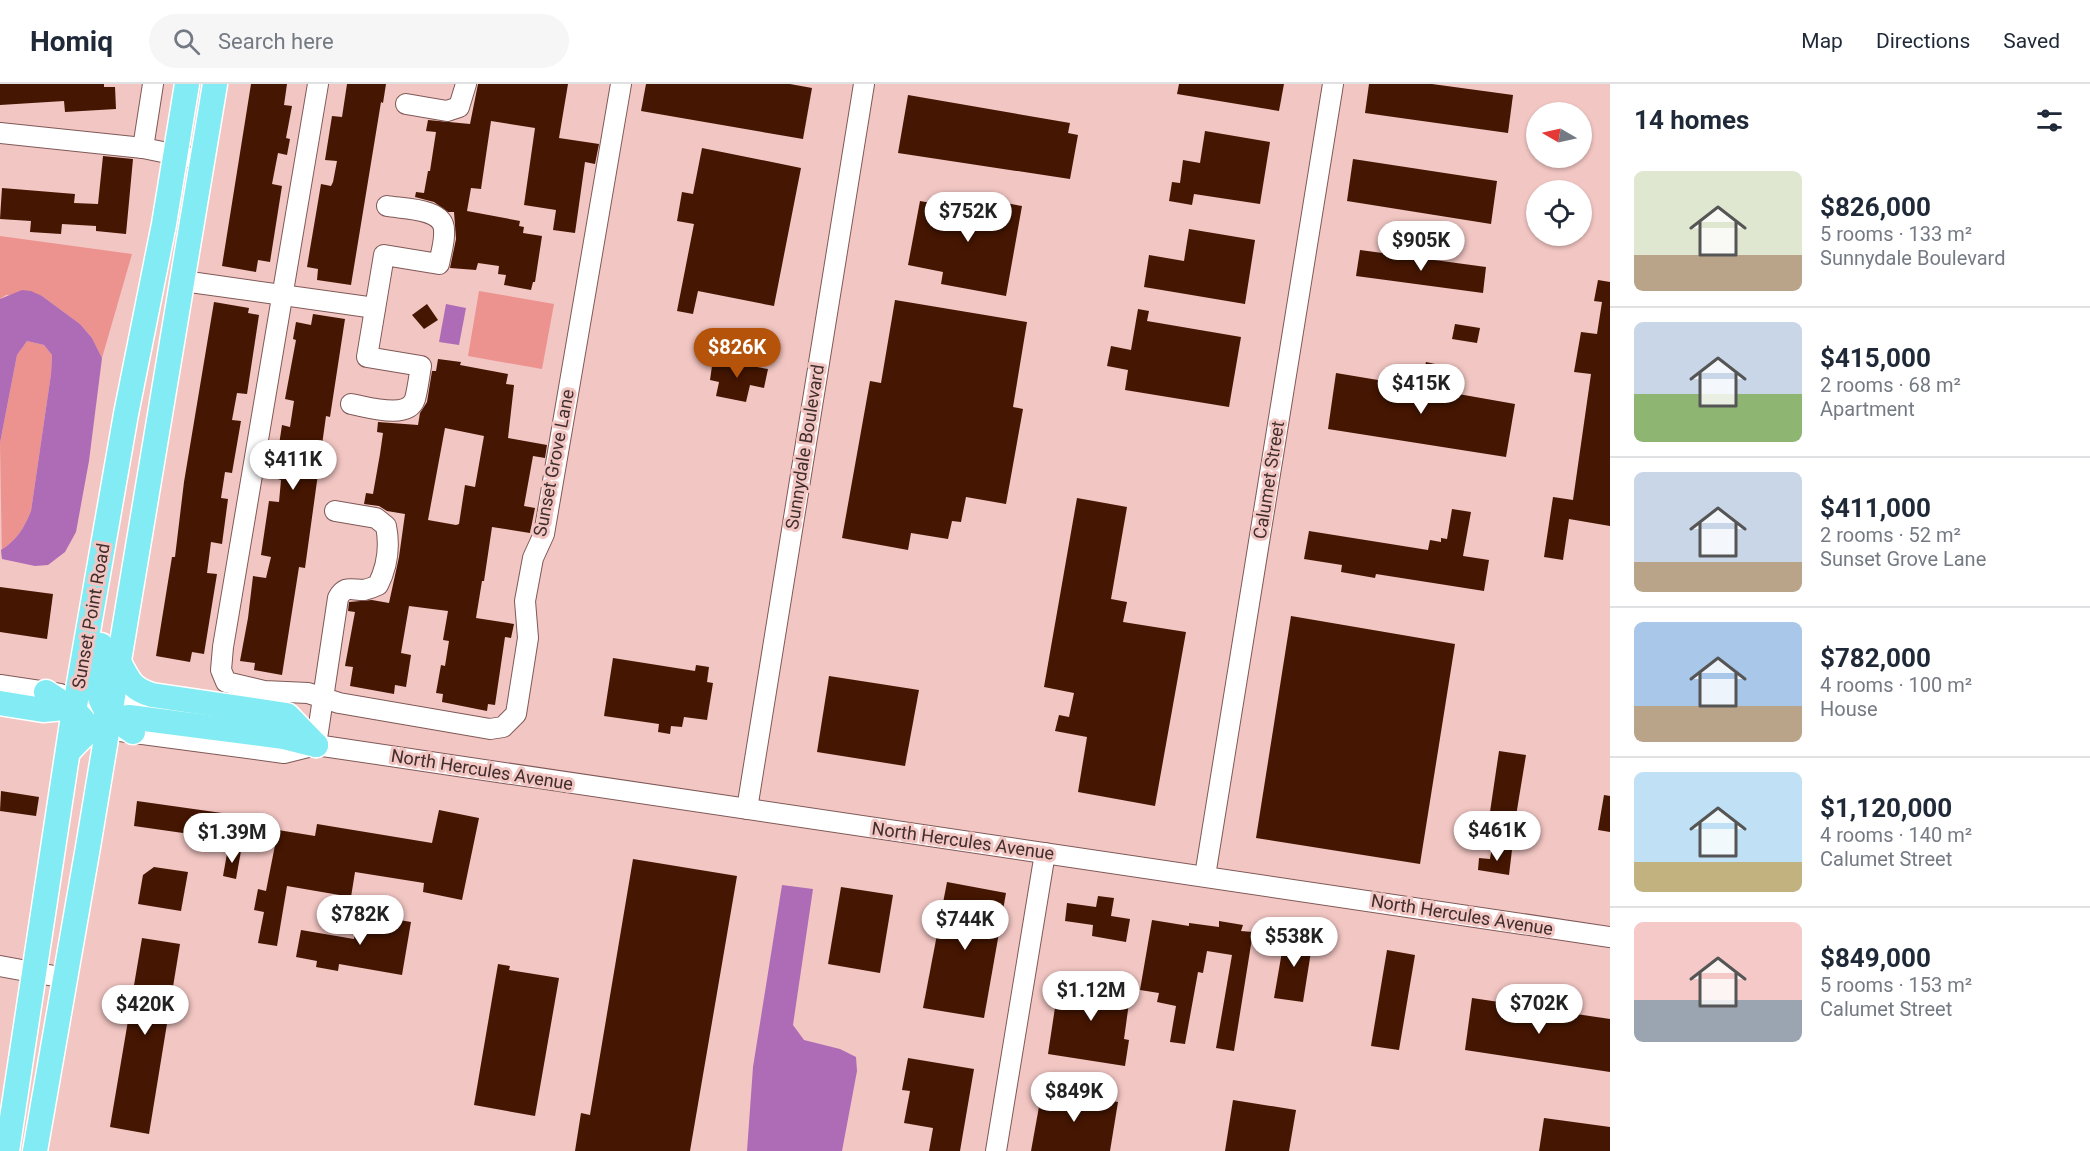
<!DOCTYPE html>
<html lang="en">
<head>
<meta charset="utf-8">
<style>
	body { margin:0; font-family:Roboto,sans-serif; background:#f6f6f7; color:#1f2937; height:100vh; display:flex; flex-direction:column; font-size:22px; white-space:nowrap }
	* { box-sizing:border-box; margin:0 }
	p { font-size:20px; color:#747a83 }
	.icon { flex:none; width:33px; height:33px; fill:none; stroke:currentColor; stroke-width:2; stroke-linecap:round; stroke-linejoin:round }
	.map { position:relative; flex:1; overflow:hidden }
	.side { display:flex; flex-direction:column; background:#fff; width:480px }
	.side>* { flex:none }
	.needle { width:39px; rotate:279deg }
	.tools { position:absolute; left:1526px; top:18px; display:grid; gap:12px }
	.tools a { display:grid; place-items:center; width:66px; height:66px; border-radius:50%; background:#fff; box-shadow:0 2px 4px #0004; font-size:30px }
	.price { position:absolute; translate:-50% -51px; padding:0 14px; border-radius:21px; background:#fff; color:#222; font-size:20px; line-height:39px; filter:drop-shadow(0 2px 3px #0008) }
	.price::after { content:''; position:absolute; left:50%; top:36px; width:18px; height:14px; margin-left:-9px; background:inherit; clip-path:polygon(0 0,100% 0,50% 100%) }
	.price.current { background:#b45309; color:#fff }
	ul { padding:0; list-style:none }
	li { display:flex; align-items:center; gap:18px; height:150px; padding:0 24px }
	li+li { border-top:2px solid #e0e1e3 }
	li span { display:grid; place-items:center; flex:none; width:168px; height:120px; border-radius:9px; color:#555 }
	li>.icon { margin-inline-start:auto }
	span .icon { width:72px; height:72px; fill:#fffc; stroke-width:1 }
	li b { font-size:26px }
	h2 { display:flex; justify-content:space-between; align-items:center; height:72px; padding:0 24px; font-size:26px }
	header { display:flex; align-items:center; gap:36px; box-sizing:border-box; height:84px; padding:0 30px; background:#fff; border-bottom:2px solid #e0e1e3 }
	header strong { font-size:28px }
	nav { display:flex; gap:33px; margin-inline-start:auto; font-size:21px }
	.search { width:420px; height:54px; background:#f6f6f7; display:flex; align-items:center; gap:15px; box-sizing:border-box; padding:0 21px; border-radius:33px; color:#747a83; font-size:22px }
	main { display:flex; flex:1; min-height:0 }
	.map>svg:first-child { display:block }
	.green { fill:#ec9390 }
	.water { fill:#ae6cb7 }
	.building { fill:#451602; fill-rule:evenodd }
	.lines { fill:none; stroke-linecap:round; stroke-linejoin:round }
	.minor-casing { stroke:#7f5957; stroke-width:22 }
	.major-casing { stroke:#fff; stroke-width:27 }
	.minor { stroke:#fff; stroke-width:20 }
	.major { stroke:#83ebf3; stroke-width:24 }
	.labels { text-anchor:middle; stroke-width:6; stroke-linejoin:round; paint-order:stroke }
	.street-label { font-size:18px; fill:#402e2d; stroke:#f2c6c3 }
</style>
</head>
<body>
<header>
<strong>Homiq</strong>
<div class="search"><svg class="icon" aria-label="search" viewBox="0 0 24 24"><circle cx="10" cy="10" r="6"/><path d="M15 15l6 6"/></svg>Search here</div>
<nav><a>Map</a><a>Directions</a><a>Saved</a></nav>
</header>
<main>
<div class="map">
<svg width="1610" height="1067" viewBox="0 0 1610 1067">
	<rect width="100%" height="100%" fill="#f2c6c3"/>
	<g class="green">
		<polygon points="0,152 132,170 102,274 92,254 80,240 42,212 6,211 0,215"/>
		<polygon points="479,207 554,220 542,285 468,272"/>
		<path d="M27,257L44,261L52,271L51,290L31,427C24,444 17,456 1,466L2,475L0,359L17,271Z"/>
	</g>
	<g class="water">
		<path d="M22,206L31,207L42,212L80,240L92,254L102,274L89,377L76,448L65,468L48,481L35,482L2,475L1,466C17,456 24,444 31,427L51,290L52,271L44,261L27,257L17,271L0,359V215Z"/>
		<polygon points="446,220 466,224 459,261 439,258"/>
		<polygon points="782,801 813,805 793,941 804,956 840,965 856,973 857,987 842,1067 747,1067 753,983"/>
	</g>
	<g class="building">
		<polygon points="0,0 104,0 104,3 115,3 116,25 65,28 64,17 0,21"/>
		<polygon points="251,0 287,0 284,21 292,22 286,54 290,55 287,71 278,69 272,100 282,102 270,178 258,176 256,188 222,182"/>
		<polygon points="347,0 386,0 383,19 381,18 351,201 317,196 318,185 307,183 321,100 331,102 333,98 337,77 325,76 332,32 342,33"/>
		<polygon points="478,0 568,0 559,54 599,60 595,80 585,78 575,149 553,146 556,126 524,121 535,44 491,37 481,105 471,104 467,127 520,137 519,142 524,143 523,149 542,152 535,198 533,198 531,206 504,201 506,191 498,190 499,182 478,179 476,186 450,184 456,155 454,128 448,128 434,118 415,113 416,108 424,109 428,87 430,87 436,48 426,47 428,36 470,40"/>
		<polygon points="646,0 790,0 812,4 803,55 641,27"/>
		<polygon points="1179,0 1284,0 1279,27 1177,10"/>
		<polygon points="1369,0 1432,0 1513,11 1508,49 1365,29"/>
		<polygon points="908,11 1070,39 1068,49 1078,51 1070,95 898,69"/>
		<polygon points="1205,47 1270,58 1260,120 1194,110 1192,121 1169,117 1172,98 1180,99 1183,76 1200,79"/>
		<polygon points="702,64 801,84 774,222 698,207 693,230 677,227 694,140 677,137 682,108 693,110"/>
		<polygon points="103,72 133,75 126,150 96,147 96,142 62,140 61,150 30,148 31,137 0,135 2,104 75,110 74,119 98,120"/>
		<polygon points="1353,75 1497,97 1491,140 1347,117"/>
		<polygon points="956,110 1022,122 1006,212 941,200 943,188 908,181 920,117 953,123"/>
		<polygon points="1189,145 1255,156 1245,220 1144,203 1149,171 1184,177"/>
		<polygon points="1360,166 1486,183 1483,209 1356,192"/>
		<polygon points="1598,196 1610,198 1610,442 1569,435 1563,476 1544,473 1553,413 1573,416 1591,290 1574,288 1581,248 1597,250 1602,218 1594,217"/>
		<polygon points="895,216 1027,238 1013,323 1023,325 1006,420 966,413 961,438 952,437 948,455 911,449 908,466 842,454 870,297 881,299"/>
		<polygon points="214,218 249,224 248,229 259,231 247,310 237,309 232,336 241,337 232,389 225,388 221,414 228,415 222,460 211,458 207,489 217,490 204,570 192,568 190,578 156,572 172,473 175,473 184,398"/>
		<polygon points="427,220 438,236 424,245 412,231"/>
		<polygon points="1138,225 1149,227 1147,237 1241,253 1229,323 1125,306 1128,286 1107,282 1111,262 1131,266"/>
		<polygon points="313,230 345,235 330,333 326,332 305,484 299,483 282,591 254,586 255,579 240,577 248,534 253,492 266,494 271,473 261,471 269,417 279,418 281,396 274,394 282,341 290,343 294,317 285,315 296,256 293,255 296,238 311,241"/>
		<polygon points="1455,240 1480,244 1477,259 1452,255"/>
		<path d="M438,275L461,278L460,281L508,290L506,300L514,301L508,354L547,361L545,374L533,372L524,422L535,424L530,449L492,443L484,497H482L476,534L514,540L511,554L505,553L495,621L488,620L487,627L442,618L443,610L436,609L441,581L445,582L449,557L443,556L448,527L409,522L401,569L411,571L406,603L395,601L394,610L350,602L353,583L345,582L355,528L348,527L349,518L372,516L389,519L399,473L405,430L387,427L379,422L364,420L366,409L373,410L380,370L383,349L377,348L378,338L418,341L420,329L427,318L432,287H436ZM445,344L484,352L475,403L465,401L459,440L456,441L428,436Z"/>
		<polygon points="713,275 768,285 764,304 750,301 746,318 716,312 719,298 710,296"/>
		<polygon points="1426,278 1435,280 1430,305 1515,320 1506,373 1328,345 1336,289 1420,303"/>
		<polygon points="1077,414 1127,423 1111,515 1127,518 1123,538 1186,548 1155,722 1078,708 1087,653 1055,647 1059,631 1069,633 1074,609 1044,603"/>
		<polygon points="1452,425 1471,428 1463,472 1489,476 1484,507 1376,490 1375,494 1341,488 1342,481 1304,475 1309,447 1428,466 1430,456 1441,458 1441,454 1447,455"/>
		<polygon points="0,503 53,510 47,555 0,548"/>
		<polygon points="1291,532 1455,560 1420,780 1256,754"/>
		<polygon points="613,574 695,587 696,581 709,583 707,598 713,599 707,636 684,633 682,643 671,642 670,650 658,648 659,640 604,632"/>
		<polygon points="829,592 919,606 905,682 817,668"/>
		<polygon points="1499,667 1526,671 1516,732 1490,728"/>
		<polygon points="1,707 39,713 36,732 0,727"/>
		<polygon points="1604,711 1610,712 1610,748 1598,746"/>
		<polygon points="137,717 222,729 218,754 134,742"/>
		<polygon points="439,726 479,734 462,816 423,808 424,799 355,788 351,813 287,802 277,862 258,859 264,828 254,826 258,805 266,807 278,746 315,752 317,740 432,759"/>
		<polygon points="1492,763 1512,766 1509,791 1478,786 1479,774 1490,775"/>
		<polygon points="228,764 241,767 236,795 223,792"/>
		<polygon points="633,775 737,792 690,1067 575,1067 581,1029 590,1031"/>
		<polygon points="154,783 188,788 181,827 138,820 143,791"/>
		<polygon points="947,798 1006,809 984,934 923,924"/>
		<polygon points="841,803 893,811 880,889 828,880"/>
		<polygon points="1098,812 1114,814 1111,832 1130,835 1126,858 1092,852 1093,841 1065,837 1067,819 1096,823"/>
		<polygon points="359,829 411,838 402,891 339,880 338,887 316,883 317,877 296,873 301,846 354,855"/>
		<polygon points="1152,836 1189,842 1189,839 1219,843 1219,837 1243,841 1241,847 1253,848 1234,967 1216,964 1232,871 1207,867 1203,889 1198,888 1185,960 1170,958 1176,922 1157,918 1159,909 1140,906"/>
		<polygon points="1285,850 1313,855 1303,918 1274,914"/>
		<polygon points="142,854 180,860 149,1050 110,1043"/>
		<polygon points="1387,866 1415,871 1399,966 1371,962"/>
		<polygon points="498,880 510,882 509,886 559,894 535,1032 474,1021"/>
		<polygon points="1075,896 1131,904 1124,955 1129,956 1125,982 1048,970 1059,897 1074,899"/>
		<polygon points="1472,914 1533,923 1533,929 1555,932 1556,927 1610,935 1610,988 1465,966"/>
		<polygon points="908,974 974,985 960,1067 929,1067 933,1044 904,1039 910,1007 902,1006"/>
		<polygon points="1042,1006 1118,1018 1110,1067 1031,1067"/>
		<polygon points="1233,1016 1296,1026 1289,1067 1225,1067"/>
		<polygon points="1544,1034 1610,1043 1610,1067 1539,1067"/>
	</g>
	<g class="lines">
		<g class="minor-casing">
			<g id="minor">
				<polyline points="318,0 223,563 221,586 226,598 264,607 308,609 339,619 490,645 503,643 516,630 528,554 525,517 533,474 544,450 621,0"/>
				<polyline points="406,20 447,27 459,23 466,0"/>
				<polyline points="0,49 143,64 202,76"/>
				<polyline points="143,64 153,0"/>
				<polyline points="183,197 375,224"/>
				<path d="M351,320C368,323 408,336 415,315C418,304 419,293 421,282L367,273L384,171L439,180C441,169 445,157 444,146C444,124 404,125 387,122"/>
				<polyline points="0,601 60,610"/>
				<polyline points="98,615 173,625"/>
				<polyline points="120,647 284,669 316,661"/>
				<polyline points="302,655 316,661 1610,853"/>
				<path d="M316,661L338,514C345,501 351,506 364,506C368,505 374,503 378,501C387,483 390,462 386,442L376,434L335,427"/>
				<polyline points="747,725 864,0"/>
				<polyline points="1205,792 1333,0"/>
				<polyline points="0,882 65,894"/>
				<polyline points="996,1067 1045,769"/>
			</g>
		</g>
		<g class="major-casing">
			<g id="major">
				<path d="M101,561C97,584 92,612 110,630C117,637 126,643 133,648"/>
				<path d="M119,578C129,596 131,605 152,611L287,631L316,661"/>
				<polyline points="46,608 75,627 83,636"/>
				<polyline points="0,619 43,626 75,623"/>
				<path d="M68,668C89,645 96,637 129,633L284,653L316,661"/>
				<polyline points="7,1067 72,639 126,330 164,140 187,0"/>
				<polyline points="35,1067 88,763 215,0"/>
			</g>
		</g>
		<use href="#minor" class="minor"/>
		<use href="#major" class="major"/>
	</g>
	<g class="labels">
		<g class="street-label">
			<text transform="translate(805 363) rotate(-81)" y="6">Sunnydale Boulevard</text>
			<text transform="translate(554 379) rotate(-79)" y="6">Sunset Grove Lane</text>
			<text transform="translate(1269 396) rotate(-81)" y="6">Calumet Street</text>
			<text transform="translate(91 532) rotate(-80)" y="6">Sunset Point Road</text>
			<text transform="translate(482 686) rotate(9)" y="6">North Hercules Avenue</text>
			<text transform="translate(963 757) rotate(8)" y="6">North Hercules Avenue</text>
			<text transform="translate(1462 831) rotate(9)" y="6">North Hercules Avenue</text>
		</g>
	</g>
</svg>
<div class="tools">
<a><svg class="needle" viewBox="-14 -14 28 28"><path d="M0-13l5 13h-10z" fill="#e53935"/><path d="M0 13l5-13h-10z" fill="#747a83"/></svg></a>
<a><svg class="icon" aria-label="locate" viewBox="0 0 24 24"><circle cx="12" cy="12" r="6"/><path d="M12 2v4M12 18v4M2 12h4M18 12h4"/></svg></a>
</div>
<b class="price" style="left:968px;top:159px">$752K</b>
<b class="price" style="left:1421px;top:188px">$905K</b>
<b class="price current" style="left:737px;top:295px">$826K</b>
<b class="price" style="left:1421px;top:331px">$415K</b>
<b class="price" style="left:293px;top:407px">$411K</b>
<b class="price" style="left:1497px;top:778px">$461K</b>
<b class="price" style="left:232px;top:780px">$1.39M</b>
<b class="price" style="left:360px;top:862px">$782K</b>
<b class="price" style="left:965px;top:867px">$744K</b>
<b class="price" style="left:1294px;top:884px">$538K</b>
<b class="price" style="left:1091px;top:938px">$1.12M</b>
<b class="price" style="left:1539px;top:951px">$702K</b>
<b class="price" style="left:145px;top:952px">$420K</b>
<b class="price" style="left:1074px;top:1039px">$849K</b>
</div>
<section class="side">
<h2>14 homes<svg class="icon" aria-label="filters" viewBox="0 0 24 24"><path d="M4 7h16M4 17h16"/><circle cx="9" cy="7" r="2"/><circle cx="15" cy="17" r="2"/></svg></h2>
<ul>
<li><span style="background:linear-gradient(#dfe7d0 70%,#b9a48a 0)"><svg class="icon" aria-label="home" viewBox="0 0 24 24"><path d="M3 11l9-7 9 7M6 9v11h12V9"/></svg></span><div><b>$826,000</b><p>5 rooms · 133 m²</p><p>Sunnydale Boulevard</p></div></li>
<li><span style="background:linear-gradient(#c9d6e8 60%,#8fb573 0)"><svg class="icon" aria-label="home" viewBox="0 0 24 24"><path d="M3 11l9-7 9 7M6 9v11h12V9"/></svg></span><div><b>$415,000</b><p>2 rooms · 68 m²</p><p>Apartment</p></div></li>
<li><span style="background:linear-gradient(#c9d6e8 75%,#b9a48a 0)"><svg class="icon" aria-label="home" viewBox="0 0 24 24"><path d="M3 11l9-7 9 7M6 9v11h12V9"/></svg></span><div><b>$411,000</b><p>2 rooms · 52 m²</p><p>Sunset Grove Lane</p></div></li>
<li><span style="background:linear-gradient(#a9c7e8 70%,#b9a48a 0)"><svg class="icon" aria-label="home" viewBox="0 0 24 24"><path d="M3 11l9-7 9 7M6 9v11h12V9"/></svg></span><div><b>$782,000</b><p>4 rooms · 100 m²</p><p>House</p></div></li>
<li><span style="background:linear-gradient(#bfe0f5 75%,#c2b280 0)"><svg class="icon" aria-label="home" viewBox="0 0 24 24"><path d="M3 11l9-7 9 7M6 9v11h12V9"/></svg></span><div><b>$1,120,000</b><p>4 rooms · 140 m²</p><p>Calumet Street</p></div></li>
<li><span style="background:linear-gradient(#f6c9c9 65%,#9aa5b1 0)"><svg class="icon" aria-label="home" viewBox="0 0 24 24"><path d="M3 11l9-7 9 7M6 9v11h12V9"/></svg></span><div><b>$849,000</b><p>5 rooms · 153 m²</p><p>Calumet Street</p></div></li>
</ul>
</section>
</main>
</body>
</html>
